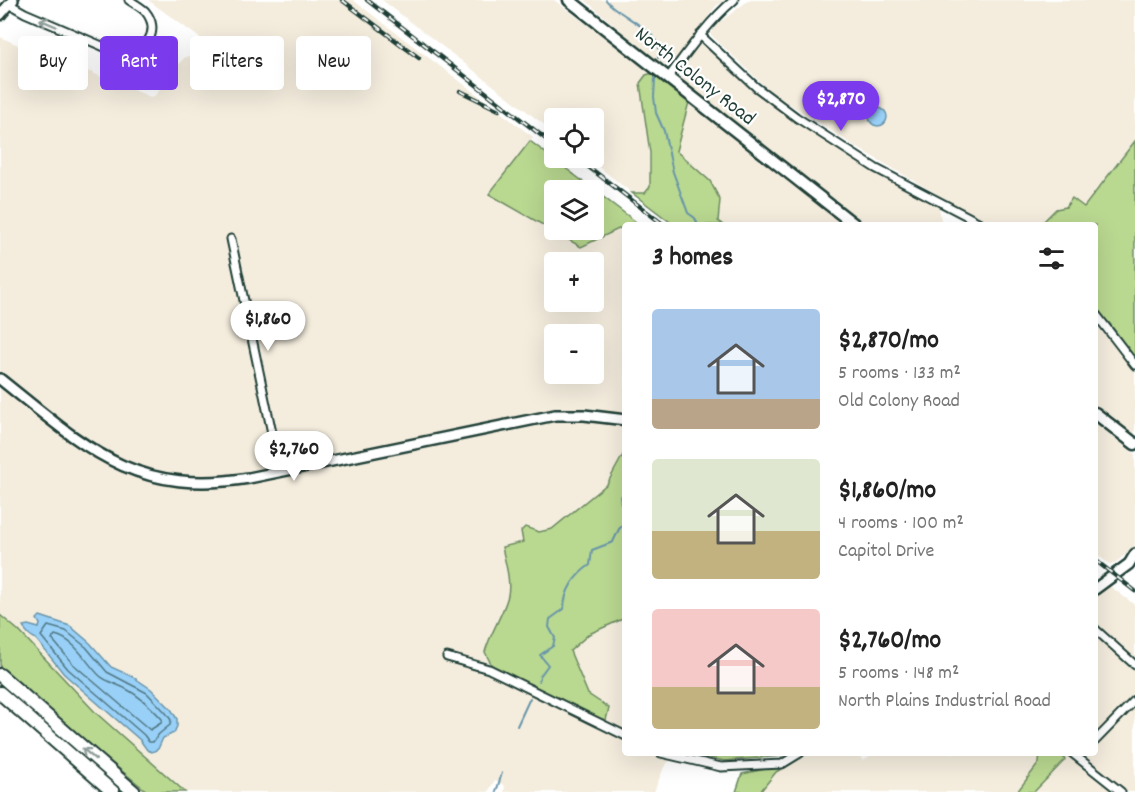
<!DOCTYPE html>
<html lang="en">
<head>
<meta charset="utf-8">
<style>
	body { margin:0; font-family:Dekko,sans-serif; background:#f2f2f2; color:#222; height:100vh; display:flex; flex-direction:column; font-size:22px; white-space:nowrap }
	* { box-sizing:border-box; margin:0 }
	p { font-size:20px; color:#767676 }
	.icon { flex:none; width:33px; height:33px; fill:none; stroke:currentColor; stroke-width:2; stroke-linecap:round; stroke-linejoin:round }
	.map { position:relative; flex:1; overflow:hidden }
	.sheet { position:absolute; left:622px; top:222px; width:476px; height:534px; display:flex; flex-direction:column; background:#fff; border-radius:6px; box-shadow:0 6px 24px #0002 }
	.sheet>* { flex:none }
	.top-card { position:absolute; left:18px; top:36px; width:514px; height:54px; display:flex; gap:12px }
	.buttons { position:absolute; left:544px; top:108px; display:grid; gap:12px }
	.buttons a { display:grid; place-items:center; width:60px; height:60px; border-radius:6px; background:#fff; box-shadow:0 6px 24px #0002; font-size:30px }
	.price { position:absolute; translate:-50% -51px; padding:0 14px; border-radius:21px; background:#fff; color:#222; font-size:20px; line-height:39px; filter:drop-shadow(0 2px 3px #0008) }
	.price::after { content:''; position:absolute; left:50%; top:36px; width:18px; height:14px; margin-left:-9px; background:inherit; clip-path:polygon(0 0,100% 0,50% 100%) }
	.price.on { background:#7c3aed; color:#fff }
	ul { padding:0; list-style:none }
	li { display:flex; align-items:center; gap:18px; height:150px; padding:0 30px }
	li span { display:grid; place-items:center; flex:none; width:168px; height:120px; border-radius:6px; color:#555 }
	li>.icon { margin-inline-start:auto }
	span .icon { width:72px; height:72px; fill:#fffc; stroke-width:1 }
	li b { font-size:26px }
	h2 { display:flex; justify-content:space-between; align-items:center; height:72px; padding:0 30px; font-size:26px }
	.tag { padding:0 21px; border-radius:6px; background:#fff; box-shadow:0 6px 24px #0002; font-size:21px; line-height:54px }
	.tag.on { background:#7c3aed; color:#fff }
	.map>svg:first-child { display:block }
	.built { fill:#f4edde; fill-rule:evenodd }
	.green { fill:#b9d890; stroke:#6c8a62; stroke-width:1.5; fill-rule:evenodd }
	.water { fill:#99d0f8; stroke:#6895aa; stroke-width:1.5 }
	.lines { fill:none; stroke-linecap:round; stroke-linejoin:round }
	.shore { stroke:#507882; stroke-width:1.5 }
	.stream { stroke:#6895aa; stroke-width:2 }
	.street-casing { stroke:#1f3d34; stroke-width:11 }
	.secondary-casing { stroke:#1f3d34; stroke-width:14 }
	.primary-casing { stroke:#1f3d34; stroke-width:15 }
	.highway-casing { stroke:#1f3d34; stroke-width:16 }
	.street { stroke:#fff; stroke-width:7 }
	.secondary { stroke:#fff; stroke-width:9 }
	.primary { stroke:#fff; stroke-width:10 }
	.highway { stroke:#fff; stroke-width:12 }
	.rail-casing { stroke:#1f3d34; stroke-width:4.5 }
	.rail { stroke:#fff; stroke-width:2; stroke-dasharray:7; stroke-linecap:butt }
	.oneway { stroke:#8f9e9a }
	.labels { text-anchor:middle; stroke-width:4.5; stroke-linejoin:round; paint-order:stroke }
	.street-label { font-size:21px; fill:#1f3d34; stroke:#fff }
</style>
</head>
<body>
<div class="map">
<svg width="1135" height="792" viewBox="0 0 1135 792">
	<rect width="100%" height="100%" fill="#fff"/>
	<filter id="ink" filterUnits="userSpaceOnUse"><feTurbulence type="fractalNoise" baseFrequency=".0167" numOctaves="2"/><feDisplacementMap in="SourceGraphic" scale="12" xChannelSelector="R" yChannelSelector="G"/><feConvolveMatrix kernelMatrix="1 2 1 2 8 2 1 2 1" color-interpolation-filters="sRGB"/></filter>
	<g filter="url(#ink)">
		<g class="built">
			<path d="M148,0H353L533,137L490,194L581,247L625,226L626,753H676L664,767L654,792H504L505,786L495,780L488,792H185L96,713L19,631L0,615V37L75,70L78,67L153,98L184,58L195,54L203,57L212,47ZM555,262H594V302H555ZM555,334H594V374H555Z"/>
			<polygon points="382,0 554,0 653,73 646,75 650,187 645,193 632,193 587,158 594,158 594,118 555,118 555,133"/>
			<polygon points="585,0 725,0 716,6 675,61 665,64 659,63 645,52"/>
			<polygon points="749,0 1135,0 1135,141 1084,207 1066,207 1040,225 990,225 856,147 772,93 710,34 716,25"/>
			<polygon points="702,43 773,103 865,165 939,206 941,221 938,225 865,225 747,135 682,82 681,66"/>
			<polygon points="689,102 845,225 723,225 718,221 720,200 676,151"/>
			<polygon points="1095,323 1135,371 1135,436 1095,405"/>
			<polygon points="1095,422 1135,454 1135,547 1115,563 1109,564 1095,553"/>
			<polygon points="1107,584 1135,605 1135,792 1034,792 1065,760 1061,753 1095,753 1095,592"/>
			<polygon points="804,753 858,753 863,761 874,753 1040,753 1040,763 1017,792 760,792 776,772 775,767"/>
		</g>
		<g class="green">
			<polygon points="653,73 689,102 676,151 710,181 720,200 718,221 723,225 674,225 632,193 645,193 650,187 650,153 640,83 646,75"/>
			<path d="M530,141L640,225L631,223L581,247L489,194ZM555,190H594V230H555Z"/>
			<polygon points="1135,141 1135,358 1110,324 1095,309 1095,225 1040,225 1056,209 1066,207 1072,198 1084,207"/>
			<path d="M625,451V618L589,634L570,651L588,694L609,708L606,720L596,718L492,666L485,652C490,633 505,611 508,595C511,580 505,562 502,547L523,542L521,531L525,527L539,532L552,529L607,484Z"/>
			<polygon points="0,615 19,631 96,713 185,792 148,792 67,727 0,666"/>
			<polygon points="688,753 786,753 782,756 724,761"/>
			<polygon points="1040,753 1061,753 1065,760 1034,792 1017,792 1039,763"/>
			<polygon points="775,767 783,768 776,772 760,792 736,792 742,774"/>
		</g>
		<g class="water">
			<circle cx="878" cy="117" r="9"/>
			<path d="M40,616L70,626L90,643L111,667L133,677L151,689L171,709L177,719V726L174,733L163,738L158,749L152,752L147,750L140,740L64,674L36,639C29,636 26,632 23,626L28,625L39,628L40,624L37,619Z"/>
		</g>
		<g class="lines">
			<g class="shore">
				<polygon points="48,626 66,631 86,647 107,672 147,693 166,713 171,720 170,725 159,734 153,742 149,742 144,735 68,669 41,636"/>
				<path d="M55,635C76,640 86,663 100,676C107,682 117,684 126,689C140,696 151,707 162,719L161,723L150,730L73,664L52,639Z"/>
			</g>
			<g class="stream">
				<path d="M606,0C618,17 668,32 658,58"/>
				<polyline points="655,78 654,97 656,113 664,131 673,172 688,213 695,218 698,225"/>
				<polyline points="626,493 620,497 621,504 626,507"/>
				<path d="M539,681L540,676L548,665L540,655L553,646L555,638L549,627L550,619L564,609C564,591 575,575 590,565L592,550L613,542L619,529L626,522"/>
				<polyline points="517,726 530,698"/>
				<polyline points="496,792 502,773"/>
			</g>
			<g class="street-casing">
				<g id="street">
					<path d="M9,4L25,13L123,55C145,53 162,31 145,11C141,7 134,3 129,0"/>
					<polyline points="700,35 756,87 796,117 875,168 984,225"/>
					<path d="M668,78C688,51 708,22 734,0"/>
					<polyline points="231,239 280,471"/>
					<polyline points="1095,313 1135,365"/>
					<polyline points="1095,629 1135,665"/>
					<polyline points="447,657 489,669 626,736"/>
					<polyline points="1095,741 1135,700"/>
					<polyline points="661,753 721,767 782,764 800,753"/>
					<polyline points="1072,753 1121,792"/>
				</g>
			</g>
			<g class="secondary-casing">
				<g id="secondary">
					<polyline points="0,15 13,0"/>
					<path d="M0,379C84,446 133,497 249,478L555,415H584L626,420"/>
					<polyline points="1095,589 1129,564 1135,554"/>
				</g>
			</g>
			<g class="primary-casing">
				<g id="primary">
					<polyline points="569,0 855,225"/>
					<polyline points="1095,413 1135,444"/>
				</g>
			</g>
			<g class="highway-casing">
				<g id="highway">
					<polyline points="0,675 134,792"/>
					<polyline points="0,693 113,792"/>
				</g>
			</g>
			<use href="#street" class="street"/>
			<use href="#secondary" class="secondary"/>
			<use href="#primary" class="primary"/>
			<use href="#highway" class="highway"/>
			<g class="rail-casing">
				<g id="rail">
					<polyline points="342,0 419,58"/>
					<polyline points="367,0 555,146"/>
					<polyline points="460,91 499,110"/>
					<polyline points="577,158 664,225"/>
					<polyline points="1095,560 1135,591"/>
				</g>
			</g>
			<use href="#rail" class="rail"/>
		</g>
		<defs><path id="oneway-shaft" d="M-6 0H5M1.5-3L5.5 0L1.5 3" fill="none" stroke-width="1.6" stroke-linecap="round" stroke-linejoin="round" transform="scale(1.5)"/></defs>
		<g class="oneway">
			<use href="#oneway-shaft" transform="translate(48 23) rotate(-157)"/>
			<use href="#oneway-shaft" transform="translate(89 754) rotate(-140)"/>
		</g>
	</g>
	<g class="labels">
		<g class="street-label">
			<text transform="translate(696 75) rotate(38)" y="7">North Colony Road</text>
		</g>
	</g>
</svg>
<div class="buttons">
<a><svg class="icon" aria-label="locate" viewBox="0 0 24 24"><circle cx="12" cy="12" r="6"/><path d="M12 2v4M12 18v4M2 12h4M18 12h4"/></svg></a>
<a><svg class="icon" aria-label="layers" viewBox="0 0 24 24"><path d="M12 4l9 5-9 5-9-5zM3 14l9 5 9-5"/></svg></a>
<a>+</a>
<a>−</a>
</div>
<b class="price on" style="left:841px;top:132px">$2,870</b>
<b class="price" style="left:268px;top:352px">$1,860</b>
<b class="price" style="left:294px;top:482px">$2,760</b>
<div class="top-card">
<a class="tag">Buy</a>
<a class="tag on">Rent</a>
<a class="tag">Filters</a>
<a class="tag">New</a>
</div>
<section class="sheet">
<h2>3 homes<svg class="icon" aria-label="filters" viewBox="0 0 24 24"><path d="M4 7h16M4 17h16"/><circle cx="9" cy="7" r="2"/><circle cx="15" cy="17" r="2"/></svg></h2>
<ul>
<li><span style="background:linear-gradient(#a9c7e8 75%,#b9a48a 0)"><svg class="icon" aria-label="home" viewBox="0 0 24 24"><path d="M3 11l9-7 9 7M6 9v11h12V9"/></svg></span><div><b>$2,870/mo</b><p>5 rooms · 133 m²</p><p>Old Colony Road</p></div></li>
<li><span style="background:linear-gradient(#dfe7d0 60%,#c2b280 0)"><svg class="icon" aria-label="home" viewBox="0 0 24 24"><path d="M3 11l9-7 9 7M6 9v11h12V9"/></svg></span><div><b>$1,860/mo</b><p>4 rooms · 100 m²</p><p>Capitol Drive</p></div></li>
<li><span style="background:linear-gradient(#f6c9c9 65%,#c2b280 0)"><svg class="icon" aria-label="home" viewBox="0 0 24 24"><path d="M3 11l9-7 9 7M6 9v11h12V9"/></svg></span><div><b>$2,760/mo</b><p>5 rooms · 148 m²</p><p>North Plains Industrial Road</p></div></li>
</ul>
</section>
</div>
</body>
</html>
